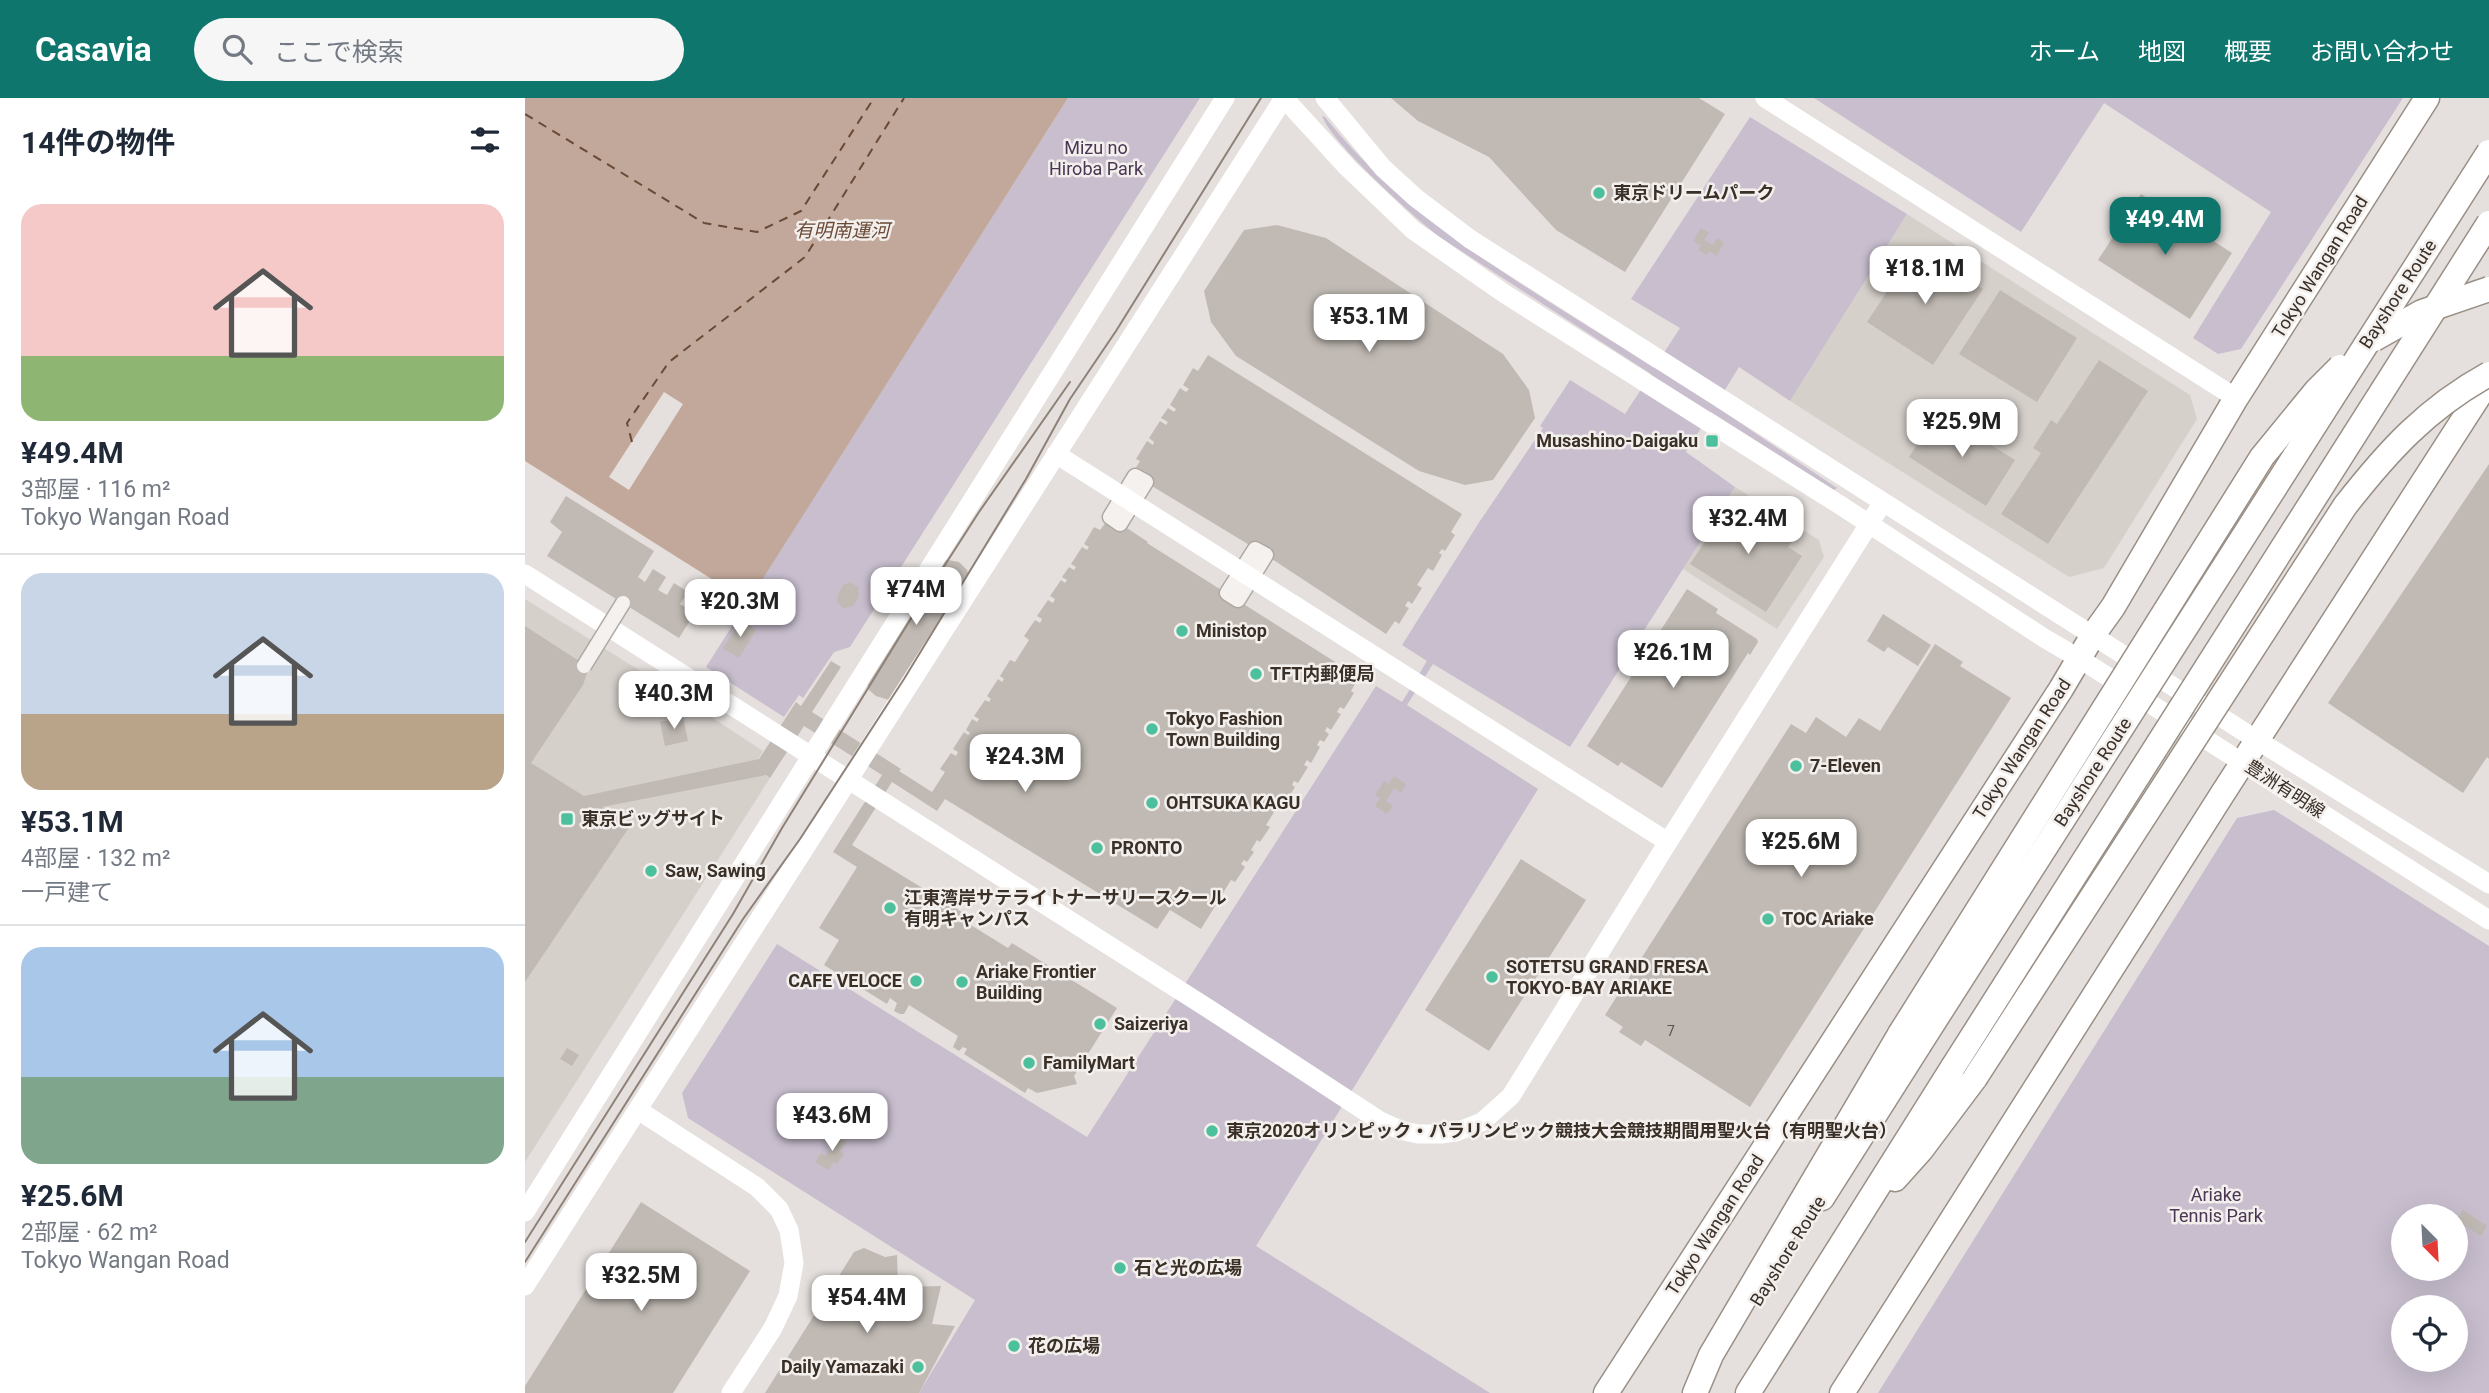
<!DOCTYPE html>
<html lang="ja">
<head>
<meta charset="utf-8">
<style>
	body { margin:0; font-family:Roboto,"Noto Sans JP",sans-serif; background:#f6f6f7; color:#1f2937; height:100vh; display:flex; flex-direction:column; font-size:26px; white-space:nowrap }
	* { box-sizing:border-box; margin:0 }
	p { font-size:23px; color:#747a83 }
	.icon { flex:none; width:38px; height:38px; fill:none; stroke:currentColor; stroke-width:2; stroke-linecap:round; stroke-linejoin:round }
	.map { position:relative; flex:1; overflow:hidden }
	.details { display:flex; flex-direction:column; background:#fff; width:525px }
	.details>* { flex:none }
	.needle { width:46px; rotate:156deg }
	.fabs { position:absolute; left:1866px; top:1106px; display:grid; gap:14px }
	.fabs a { display:grid; place-items:center; width:77px; height:77px; border-radius:50%; background:#fff; box-shadow:0 7px 28px #0002; font-size:35px }
	.price { position:absolute; translate:-50% -60px; padding:0 16px; border-radius:14px; background:#fff; color:#222; font-size:23px; line-height:46px; filter:drop-shadow(0 2px 4px #0008) }
	.price::after { content:''; position:absolute; left:50%; top:42px; width:21px; height:16px; margin-left:-10px; background:inherit; clip-path:polygon(0 0,100% 0,50% 100%) }
	.price.active { background:#0f766e; color:#fff }
	ul { padding:0; list-style:none }
	li { display:grid; align-content:center; gap:14px; height:371px; padding:0 21px }
	li+li { border-top:2px solid #e0e1e3 }
	li span { display:grid; place-items:center; height:217px; border-radius:21px; color:#555 }
	li>.icon { margin-inline-start:auto }
	span .icon { width:126px; height:126px; fill:#fffc; stroke-width:1 }
	li b { font-size:30px }
	h2 { display:flex; justify-content:space-between; align-items:center; height:84px; padding:0 21px; font-size:30px }
	header { display:flex; align-items:center; gap:42px; box-sizing:border-box; height:98px; padding:0 35px; background:#0f766e; color:#fff }
	header strong { font-size:33px }
	nav { display:flex; gap:38px; margin-inline-start:auto; font-size:24px }
	.search { width:490px; height:63px; background:#f6f6f7; display:flex; align-items:center; gap:18px; box-sizing:border-box; padding:0 24px; border-radius:38px; color:#747a83; font-size:26px }
	main { display:flex; flex:1; min-height:0 }
	.map>svg:first-child { display:block }
	.built { fill:#d6d0cb }
	.green { fill:#c8bece; fill-rule:evenodd }
	.water { fill:#c2a89a }
	.pier { fill:#e5e0dd }
	.lines { fill:none; stroke-linecap:round; stroke-linejoin:round }
	.ferry { stroke:#6a4a36; stroke-width:2; stroke-dasharray:9 7; stroke-linecap:butt }
	.building { fill:#c1bab4 }
	.street-casing { stroke:#aea8a3; stroke-width:17 }
	.highway-casing { stroke:#9a8f85; stroke-width:27 }
	.street { stroke:#f4f1ef; stroke-width:14 }
	.secondary { stroke:#fff; stroke-width:19 }
	.highway { stroke:#fff; stroke-width:24 }
	.tram { stroke:#8d8178; stroke-width:2 }
	.street-bridge-casing { stroke:#aea8a3; stroke-width:17; stroke-linecap:butt }
	.highway-bridge-casing { stroke:#9a8f85; stroke-width:27; stroke-linecap:butt }
	.street-bridge { stroke:#f4f1ef; stroke-width:14 }
	.highway-bridge { stroke:#fff; stroke-width:24 }
	.poi-dot { fill:#4cc09c; stroke:#f3efec; stroke-width:2.5 }
	.labels { text-anchor:middle; stroke-width:5; stroke-linejoin:round; paint-order:stroke }
	.number-label { font-size:14px; fill:#5c524b }
	.park-label { font-size:18px; fill:#4a3654; stroke:#f3efec }
	.poi-label { font-size:18px; font-weight:bold; fill:#3a3028; stroke:#f3efec; text-anchor:start }
	.street-label { font-size:18px; fill:#3a3028; stroke:#f3efec }
	.water-label { font-size:19px; font-style:italic; fill:#6a4a36; stroke:#f3efec }
</style>
</head>
<body>
<header>
<strong>Casavia</strong>
<div class="search"><svg class="icon" aria-label="search" viewBox="0 0 24 24"><circle cx="10" cy="10" r="6"/><path d="M15 15l6 6"/></svg>ここで検索</div>
<nav><a>ホーム</a><a>地図</a><a>概要</a><a>お問い合わせ</a></nav>
</header>
<main>
<section class="details">
<h2>14件の物件<svg class="icon" aria-label="filters" viewBox="0 0 24 24"><path d="M4 7h16M4 17h16"/><circle cx="9" cy="7" r="2"/><circle cx="15" cy="17" r="2"/></svg></h2>
<ul>
<li><span style="background:linear-gradient(#f6c9c9 70%,#8fb573 0)"><svg class="icon" aria-label="home" viewBox="0 0 24 24"><path d="M3 11l9-7 9 7M6 9v11h12V9"/></svg></span><div><b>¥49.4M</b><p>3部屋 · 116 m²</p><p>Tokyo Wangan Road</p></div></li>
<li><span style="background:linear-gradient(#c9d6e8 65%,#b9a48a 0)"><svg class="icon" aria-label="home" viewBox="0 0 24 24"><path d="M3 11l9-7 9 7M6 9v11h12V9"/></svg></span><div><b>¥53.1M</b><p>4部屋 · 132 m²</p><p>一戸建て</p></div></li>
<li><span style="background:linear-gradient(#a9c7e8 60%,#7fa58c 0)"><svg class="icon" aria-label="home" viewBox="0 0 24 24"><path d="M3 11l9-7 9 7M6 9v11h12V9"/></svg></span><div><b>¥25.6M</b><p>2部屋 · 62 m²</p><p>Tokyo Wangan Road</p></div></li>
</ul>
</section>
<div class="map">
<svg width="1964" height="1295" viewBox="0 0 1964 1295">
	<rect width="100%" height="100%" fill="#e5e0dd"/>
	<g class="built">
		<polygon points="1382,116 1665,297 1672,321 1579,470 1544,479 1265,303"/>
		<polygon points="1210,389 1294,442 1299,459 1252,531 1158,471"/>
		<polygon points="0,501 130,582 238,653 228,669 245,680 0,1064"/>
	</g>
	<g class="green">
		<polygon points="543,0 675,0 325,549 309,554 278,600 274,597 259,619 181,569"/>
		<polygon points="1289,0 1878,0 1716,251 1693,256 1668,240 1746,114 1579,5 1496,134"/>
		<path d="M797,18L800,19C888,129 1013,195 1129,270L1155,230L1106,201L1225,19L1382,116L1265,303L1214,269L1190,308L1312,390L1309,392L1186,314L1161,354L1210,389L1045,649L908,566L882,607L1013,691L731,1148L965,1295H394L450,1202L163,1020L157,995L252,846L562,1039L851,588L877,604L902,563L877,547L953,426L1018,330L1015,328L1045,282L1100,316L1126,276L916,140C889,119 808,47 797,18Z"/>
		<path d="M1749,712L1964,848V1295H1353L1712,720ZM1878,1118H1930V1171H1878ZM1878,1209H1930V1262H1878Z"/>
	</g>
	<polygon class="water" points="0,0 543,0 223,504 0,363"/>
	<polygon class="pier" points="139,294 158,306 104,392 84,379"/>
	<g class="lines">
		<g class="ferry">
			<polyline points="0,16 179,125 232,134 276,113 349,0"/>
			<polyline points="107,344 102,325 144,264 280,159 379,0"/>
		</g>
	</g>
	<g class="building">
		<polygon points="866,0 1174,0 1200,16 1100,174 1031,132 964,59 893,23"/>
		<polygon points="1616,96 1707,155 1665,221 1573,162"/>
		<polygon points="752,127 801,140 978,256 1004,292 1010,320 968,382 940,387 894,373 711,258 686,224 679,193 719,132"/>
		<polygon points="1176,130 1184,135 1179,142 1188,147 1192,140 1199,145 1192,158 1184,153 1182,157 1173,152 1176,148 1168,143"/>
		<polygon points="1392,148 1458,191 1408,267 1342,224"/>
		<polygon points="1475,192 1552,240 1512,304 1434,256"/>
		<polygon points="683,257 937,416 926,434 930,437 920,453 917,451 914,455 917,457 908,473 903,470 892,487 897,490 887,506 883,503 880,508 884,510 874,526 870,523 861,536 741,457 607,376 615,363 611,361 622,343 628,347 629,344 624,340 635,323 641,327 643,324 636,320 643,310 649,314 651,311 645,307 655,290 661,294 664,291 658,287 668,270 673,273"/>
		<polygon points="1574,262 1623,293 1523,446 1476,416 1516,355 1508,350 1526,322 1532,326"/>
		<polygon points="1413,314 1490,362 1461,408 1384,359"/>
		<polygon points="1964,366 1964,661 1962,659 1938,695 1803,605"/>
		<polygon points="41,398 129,453 113,479 120,484 128,471 141,479 133,492 142,497 149,485 163,494 155,506 170,515 154,540 22,458 37,434 25,424"/>
		<polygon points="1208,401 1270,440 1263,449 1277,458 1241,514 1165,466"/>
		<polygon points="585,419 623,444 622,445 834,579 826,593 829,595 819,611 815,609 812,614 816,616 806,632 802,629 800,633 804,636 799,644 795,642 792,647 795,649 789,660 786,665 782,662 779,667 783,669 773,685 769,683 767,687 770,689 760,705 756,703 741,727 745,729 735,744 732,742 726,752 729,754 722,764 719,762 716,766 720,769 710,784 706,782 676,831 645,812 632,831 420,701 412,713 367,684 327,747 440,816 436,821 483,850 487,845 592,910 549,978 552,986 512,995 503,990 500,995 439,956 442,951 438,949 434,953 428,949 433,938 384,907 379,916 375,916 369,913 372,905 365,900 362,906 299,867 314,842 294,830 332,769 308,754 357,677 279,628 245,680 241,677 77,709 105,728 0,884 0,528 54,563 62,575 58,587 6,665 59,698 234,661 271,604 276,608 306,563 316,569 287,614 376,671 374,673 407,694 420,674 415,671 426,655 431,658 433,654 428,651 439,634 443,637 445,635 441,632 447,621 452,624 454,621 449,618 460,602 464,604 466,601 462,598 473,581 477,584 479,581 475,578 485,562 490,564 504,542 499,538 510,522 515,525 517,521 512,518 523,502 528,505 530,501 525,498 536,482 540,485 542,482 537,479 544,469 549,472 551,469 546,466 557,449 562,452 564,449 559,446 569,429 575,432"/>
		<polygon points="412,460 434,464 442,472 445,481 364,602 351,598 344,592 339,576"/>
		<polygon points="325,484 333,489 334,498 328,508 318,510 312,504 313,497 318,487"/>
		<polygon points="1162,491 1193,511 1191,515 1232,541 1233,544 1225,557 1223,555 1137,690 1096,664 1093,668 1062,648"/>
		<polygon points="1358,516 1406,547 1393,568 1363,549 1359,554 1342,543"/>
		<polygon points="216,522 231,532 214,560 198,550"/>
		<polygon points="1410,546 1438,564 1435,568 1486,600 1225,1009 1120,942 1116,948 1094,934 1098,929 1080,917 1266,626 1281,635 1291,619 1321,639 1334,620 1355,633"/>
		<polygon points="158,619 163,643 140,648 135,624"/>
		<polygon points="869,678 881,686 876,695 869,690 861,703 868,708 862,716 850,708 855,700 850,697 859,683 864,686"/>
		<polygon points="996,761 1061,802 964,953 900,912"/>
		<polygon points="42,950 54,957 47,968 35,961"/>
		<polygon points="309,1035 322,1044 315,1053 319,1056 312,1066 309,1064 303,1072 290,1064 296,1055 301,1058 307,1048 302,1046"/>
		<polygon points="116,1104 225,1173 148,1295 0,1295 0,1288"/>
		<polygon points="1938,1112 1962,1128 1956,1138 1931,1122"/>
		<polygon points="339,1150 360,1159 372,1157 373,1189 416,1188 407,1226 430,1228 394,1295 240,1295 329,1154"/>
	</g>
	<g class="lines">
		<g class="street-casing">
			<g id="street">
				<polygon points="610,378 621,384 595,426 585,419"/>
				<polygon points="730,451 741,457 713,502 702,495"/>
			</g>
		</g>
		<g class="highway-casing">
			<g id="highway">
				<polyline points="1370,1081 1396,1052 1450,980"/>
				<polyline points="1297,1100 1394,947"/>
				<polyline points="1081,1295 1536,591 1568,537 1588,509 1711,300 1902,0"/>
				<polyline points="1170,1295 1186,1257 1375,936"/>
				<polyline points="1223,1295 1428,969"/>
				<polyline points="1317,1295 1698,695 1964,282"/>
			</g>
		</g>
		<use href="#street" class="street"/>
		<g class="secondary">
			<polyline points="759,0 823,70 888,132 980,196 1315,407 1519,540 1555,561 1964,822"/>
			<polyline points="800,0 858,70 891,100 945,141 1732,642 1964,786"/>
			<polyline points="1240,0 1711,300"/>
			<polyline points="531,356 1143,744"/>
			<polyline points="0,476 684,911 855,1023 875,1032 893,1036 916,1036 931,1034 957,1024 986,998 1143,744 1358,404"/>
			<polyline points="113,1012 232,1089 254,1111 264,1132 269,1165 263,1198 248,1230 206,1295"/>
			<polyline points="0,1114 700,0"/>
			<polyline points="0,1188 759,0"/>
		</g>
		<use href="#highway" class="highway"/>
		<g class="tram">
			<polyline points="0,1144 208,816 257,730 398,501 454,414 545,284"/>
			<polyline points="0,1164 218,821 275,741 379,581 501,381 545,301 591,233 736,0"/>
		</g>
		<g class="street-bridge-casing">
			<polyline id="street-bridge" points="59,568 98,505"/>
		</g>
		<g class="highway-bridge-casing">
			<g id="highway-bridge">
				<polyline points="1849,241 1897,214 1964,191"/>
				<polyline points="1375,936 1737,359 1791,293 1815,269"/>
				<polyline points="1394,947 1964,54"/>
				<polyline points="1428,969 1964,125"/>
				<path d="M1450,980L1820,408C1863,353 1902,310 1964,276"/>
			</g>
		</g>
		<use href="#street-bridge" class="street-bridge"/>
		<use href="#highway-bridge" class="highway-bridge"/>
	</g>
	<g class="poi-dot">
		<circle cx="1074" cy="95" r="7"/>
		<rect x="1180" y="336" width="14" height="14" rx="3.5"/>
		<circle cx="657" cy="533" r="7"/>
		<circle cx="731" cy="576" r="7"/>
		<circle cx="627" cy="631" r="7"/>
		<circle cx="1271" cy="668" r="7"/>
		<circle cx="627" cy="705" r="7"/>
		<rect x="35" y="714" width="14" height="14" rx="3.5"/>
		<circle cx="572" cy="750" r="7"/>
		<circle cx="126" cy="773" r="7"/>
		<circle cx="365" cy="810" r="7"/>
		<circle cx="1243" cy="821" r="7"/>
		<circle cx="967" cy="879" r="7"/>
		<circle cx="391" cy="883" r="7"/>
		<circle cx="437" cy="884" r="7"/>
		<circle cx="575" cy="926" r="7"/>
		<circle cx="504" cy="965" r="7"/>
		<circle cx="687" cy="1033" r="7"/>
		<circle cx="595" cy="1170" r="7"/>
		<circle cx="489" cy="1248" r="7"/>
		<circle cx="393" cy="1269" r="7"/>
	</g>
	<g class="labels">
		<g class="number-label">
			<text x="1146" y="938">7</text>
		</g>
		<g class="park-label">
			<text x="571" y="56">Mizu no<tspan x="571" dy="21">Hiroba Park</tspan></text>
			<text x="1691" y="1103">Ariake<tspan x="1691" dy="21">Tennis Park</tspan></text>
		</g>
		<g class="poi-label">
			<text x="1088" y="101">東京ドリームパーク</text>
			<text x="1173" y="349" text-anchor="end">Musashino-Daigaku</text>
			<text x="671" y="539">Ministop</text>
			<text x="745" y="582">TFT内郵便局</text>
			<text x="641" y="627">Tokyo Fashion<tspan x="641" dy="21">Town Building</tspan></text>
			<text x="1285" y="674">7-Eleven</text>
			<text x="641" y="711">OHTSUKA KAGU</text>
			<text x="56" y="727">東京ビッグサイト</text>
			<text x="586" y="756">PRONTO</text>
			<text x="140" y="779">Saw, Sawing</text>
			<text x="379" y="806">江東湾岸サテライトナーサリースクール<tspan x="379" dy="21">有明キャンパス</tspan></text>
			<text x="1257" y="827">TOC Ariake</text>
			<text x="981" y="875">SOTETSU GRAND FRESA<tspan x="981" dy="21">TOKYO-BAY ARIAKE</tspan></text>
			<text x="451" y="880">Ariake Frontier<tspan x="451" dy="21">Building</tspan></text>
			<text x="377" y="889" text-anchor="end">CAFE VELOCE</text>
			<text x="589" y="932">Saizeriya</text>
			<text x="518" y="971">FamilyMart</text>
			<text x="701" y="1039">東京2020オリンピック・パラリンピック競技大会競技期間用聖火台（有明聖火台）</text>
			<text x="609" y="1176">石と光の広場</text>
			<text x="503" y="1254">花の広場</text>
			<text x="379" y="1275" text-anchor="end">Daily Yamazaki</text>
		</g>
		<g class="street-label">
			<text transform="translate(1795 169) rotate(-58)" y="6">Tokyo Wangan Road</text>
			<text transform="translate(1873 196) rotate(-57)" y="6">Bayshore Route</text>
			<text transform="translate(1497 651) rotate(-57)" y="6">Tokyo Wangan Road</text>
			<text transform="translate(1568 674) rotate(-57)" y="6">Bayshore Route</text>
			<text transform="translate(1760 691) rotate(33)" y="6">豊洲有明線</text>
			<text transform="translate(1190 1127) rotate(-57)" y="6">Tokyo Wangan Road</text>
			<text transform="translate(1263 1153) rotate(-58)" y="6">Bayshore Route</text>
		</g>
		<g class="water-label">
			<text x="317" y="139">有明南運河</text>
		</g>
	</g>
</svg>
<div class="fabs">
<a><svg class="needle" viewBox="-14 -14 28 28"><path d="M0-13l5 13h-10z" fill="#e53935"/><path d="M0 13l5-13h-10z" fill="#747a83"/></svg></a>
<a><svg class="icon" aria-label="locate" viewBox="0 0 24 24"><circle cx="12" cy="12" r="6"/><path d="M12 2v4M12 18v4M2 12h4M18 12h4"/></svg></a>
</div>
<b class="price active" style="left:1640px;top:159px">¥49.4M</b>
<b class="price" style="left:1400px;top:208px">¥18.1M</b>
<b class="price" style="left:844px;top:256px">¥53.1M</b>
<b class="price" style="left:1437px;top:361px">¥25.9M</b>
<b class="price" style="left:1223px;top:458px">¥32.4M</b>
<b class="price" style="left:391px;top:529px">¥74M</b>
<b class="price" style="left:215px;top:541px">¥20.3M</b>
<b class="price" style="left:1148px;top:592px">¥26.1M</b>
<b class="price" style="left:149px;top:633px">¥40.3M</b>
<b class="price" style="left:500px;top:696px">¥24.3M</b>
<b class="price" style="left:1276px;top:781px">¥25.6M</b>
<b class="price" style="left:307px;top:1055px">¥43.6M</b>
<b class="price" style="left:116px;top:1215px">¥32.5M</b>
<b class="price" style="left:342px;top:1237px">¥54.4M</b>
</div>
</main>
</body>
</html>
